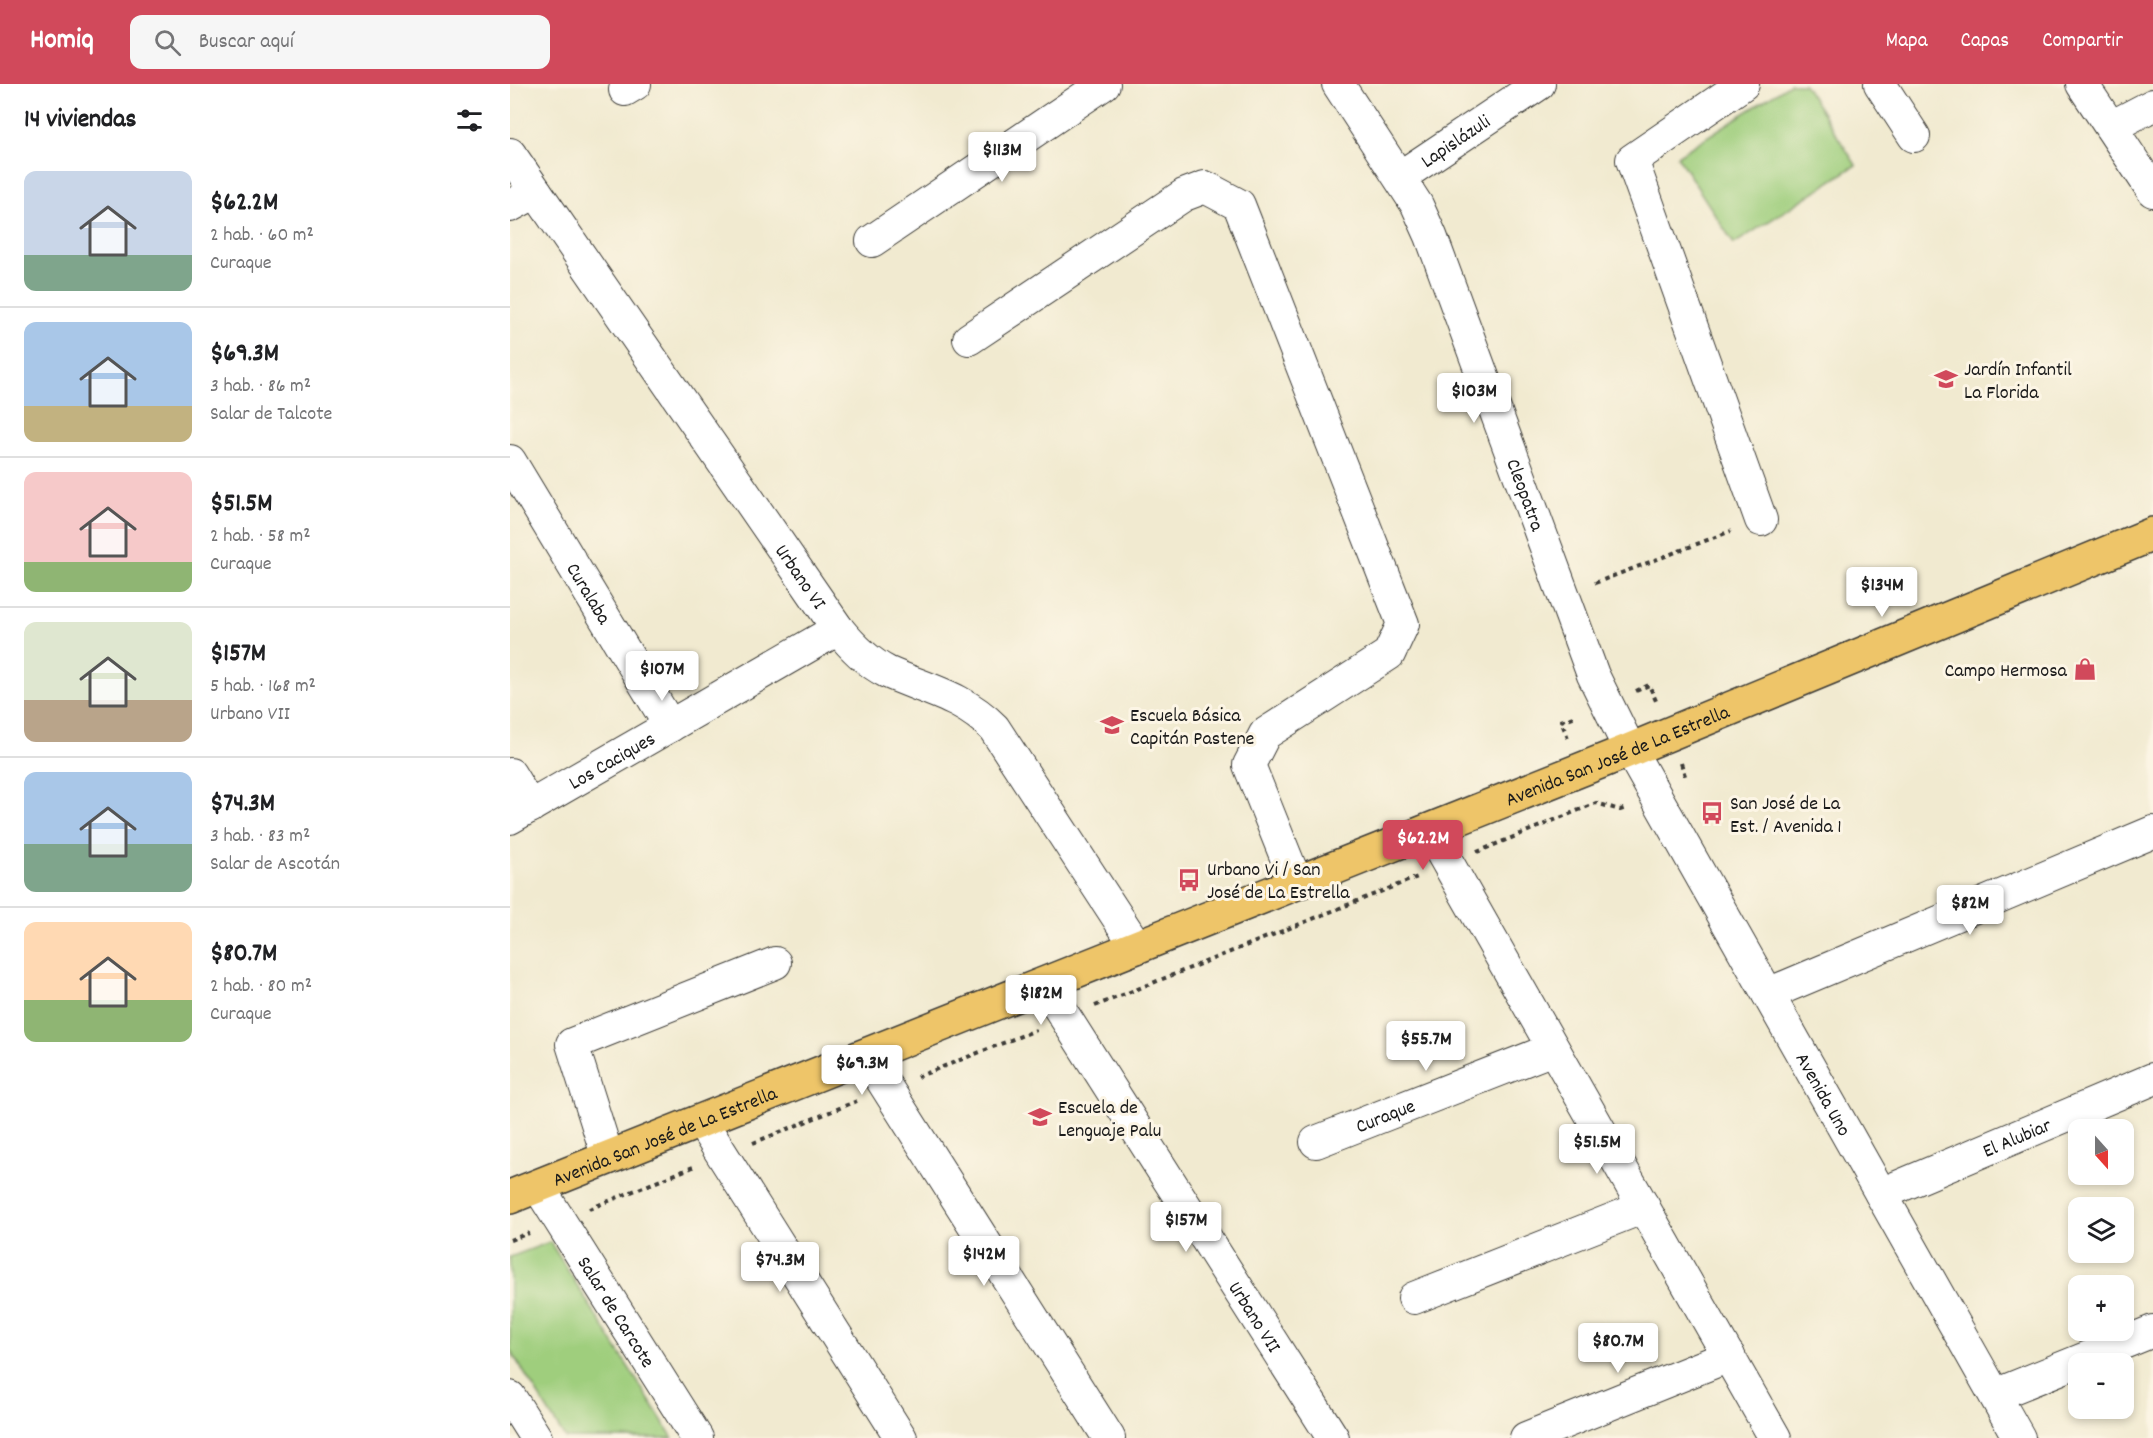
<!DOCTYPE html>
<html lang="es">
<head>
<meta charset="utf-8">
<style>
	body { margin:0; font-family:Dekko,sans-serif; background:#f6f6f6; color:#202124; height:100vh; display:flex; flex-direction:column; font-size:22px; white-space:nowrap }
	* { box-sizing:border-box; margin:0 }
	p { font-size:20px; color:#757577 }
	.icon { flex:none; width:33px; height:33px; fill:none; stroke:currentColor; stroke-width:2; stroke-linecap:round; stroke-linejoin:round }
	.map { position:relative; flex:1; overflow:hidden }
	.side { display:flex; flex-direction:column; background:#fff; width:510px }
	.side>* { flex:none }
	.needle { width:39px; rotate:159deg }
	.controls { position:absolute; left:1558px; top:1035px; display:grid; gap:12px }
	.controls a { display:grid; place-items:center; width:66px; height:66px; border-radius:12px; background:#fff; box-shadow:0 3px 9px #0003; font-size:30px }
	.price { position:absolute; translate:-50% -51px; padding:0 14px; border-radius:6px; background:#fff; color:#222; font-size:20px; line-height:39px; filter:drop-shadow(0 2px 3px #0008) }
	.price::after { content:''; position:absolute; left:50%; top:36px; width:18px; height:14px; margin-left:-9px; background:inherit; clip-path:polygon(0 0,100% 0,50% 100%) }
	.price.on { background:#d1495b; color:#fff }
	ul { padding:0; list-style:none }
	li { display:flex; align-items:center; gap:18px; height:150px; padding:0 24px }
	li+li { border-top:2px solid #e0e0e0 }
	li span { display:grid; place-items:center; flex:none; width:168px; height:120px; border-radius:12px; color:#555 }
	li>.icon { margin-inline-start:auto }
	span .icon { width:72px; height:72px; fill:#fffc; stroke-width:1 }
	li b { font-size:26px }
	h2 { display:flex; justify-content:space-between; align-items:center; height:72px; padding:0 24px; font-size:26px }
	header { display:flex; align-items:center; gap:36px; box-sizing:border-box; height:84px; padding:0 30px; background:#d1495b; color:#fff }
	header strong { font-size:28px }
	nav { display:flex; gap:33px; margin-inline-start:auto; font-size:21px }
	.search { width:420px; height:54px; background:#f6f6f6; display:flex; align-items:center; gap:15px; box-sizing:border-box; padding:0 21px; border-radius:12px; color:#757577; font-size:22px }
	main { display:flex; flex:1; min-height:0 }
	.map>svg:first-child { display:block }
	.green { fill:#9fce7d; stroke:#5e754c; stroke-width:1.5 }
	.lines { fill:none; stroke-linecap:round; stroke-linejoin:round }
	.minor-casing { stroke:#3c3b37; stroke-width:34 }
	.major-casing { stroke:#3c3b37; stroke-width:36 }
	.path { stroke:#3c3b37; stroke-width:4; stroke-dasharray:4.5 4.5; stroke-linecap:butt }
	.minor { stroke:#fff; stroke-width:32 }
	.major { stroke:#eec569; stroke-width:33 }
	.labels { text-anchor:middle; stroke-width:6; stroke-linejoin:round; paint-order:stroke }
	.street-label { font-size:20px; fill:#1c1c1c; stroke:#fcf5e5 }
	.poi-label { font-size:20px; fill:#1c1c1c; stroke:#fcf5e5; text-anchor:start }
</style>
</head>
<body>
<header>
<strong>Homiq</strong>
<div class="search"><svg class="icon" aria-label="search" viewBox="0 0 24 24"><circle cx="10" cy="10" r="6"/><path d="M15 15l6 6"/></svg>Buscar aquí</div>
<nav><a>Mapa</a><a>Capas</a><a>Compartir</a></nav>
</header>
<main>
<section class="side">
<h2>14 viviendas<svg class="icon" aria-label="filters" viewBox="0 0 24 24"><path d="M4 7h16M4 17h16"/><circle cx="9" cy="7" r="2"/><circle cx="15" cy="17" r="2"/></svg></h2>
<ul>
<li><span style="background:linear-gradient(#c9d6e8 70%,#7fa58c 0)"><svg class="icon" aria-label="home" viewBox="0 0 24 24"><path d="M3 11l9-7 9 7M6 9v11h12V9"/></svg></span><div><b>$62.2M</b><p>2 hab. · 60 m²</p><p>Curaque</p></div></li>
<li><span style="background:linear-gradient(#a9c7e8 70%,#c2b280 0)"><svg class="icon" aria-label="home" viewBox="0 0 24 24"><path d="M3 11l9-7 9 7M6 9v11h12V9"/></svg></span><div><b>$69.3M</b><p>3 hab. · 86 m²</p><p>Salar de Talcote</p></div></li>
<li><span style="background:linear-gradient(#f6c9c9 75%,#8fb573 0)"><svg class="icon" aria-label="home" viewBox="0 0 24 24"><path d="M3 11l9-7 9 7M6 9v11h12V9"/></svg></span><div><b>$51.5M</b><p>2 hab. · 58 m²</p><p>Curaque</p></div></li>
<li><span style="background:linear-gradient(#dfe7d0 65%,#b9a48a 0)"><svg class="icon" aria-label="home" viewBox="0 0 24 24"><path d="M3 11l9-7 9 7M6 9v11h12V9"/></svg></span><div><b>$157M</b><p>5 hab. · 168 m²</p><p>Urbano VII</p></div></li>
<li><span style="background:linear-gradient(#a9c7e8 60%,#7fa58c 0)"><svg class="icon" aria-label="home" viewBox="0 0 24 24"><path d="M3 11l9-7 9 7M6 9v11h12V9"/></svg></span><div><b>$74.3M</b><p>3 hab. · 83 m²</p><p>Salar de Ascotán</p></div></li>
<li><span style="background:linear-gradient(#ffd9b3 65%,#8fb573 0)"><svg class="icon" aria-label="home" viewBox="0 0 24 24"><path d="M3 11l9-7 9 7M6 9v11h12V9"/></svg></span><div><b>$80.7M</b><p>2 hab. · 80 m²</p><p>Curaque</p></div></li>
</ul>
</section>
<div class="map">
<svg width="1643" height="1354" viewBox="0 0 1643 1354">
	<rect width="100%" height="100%" fill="#fcf5e5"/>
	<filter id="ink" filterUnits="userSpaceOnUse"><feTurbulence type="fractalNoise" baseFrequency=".0167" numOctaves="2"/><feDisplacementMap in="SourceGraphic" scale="12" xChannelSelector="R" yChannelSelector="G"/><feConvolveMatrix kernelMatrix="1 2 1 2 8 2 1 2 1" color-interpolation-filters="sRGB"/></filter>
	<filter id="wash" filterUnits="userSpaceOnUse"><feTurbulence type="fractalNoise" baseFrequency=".008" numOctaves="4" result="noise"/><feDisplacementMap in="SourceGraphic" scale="24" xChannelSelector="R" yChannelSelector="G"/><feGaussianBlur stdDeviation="1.35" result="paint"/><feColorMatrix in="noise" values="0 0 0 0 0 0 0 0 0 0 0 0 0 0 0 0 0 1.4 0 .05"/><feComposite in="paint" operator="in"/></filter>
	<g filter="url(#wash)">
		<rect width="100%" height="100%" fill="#f1ead0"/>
		<g class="green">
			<polygon points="1280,0 1294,0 1346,81 1224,160 1167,72"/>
			<polygon points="40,1158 163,1354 55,1354 0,1266 0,1173"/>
		</g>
	</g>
	<g filter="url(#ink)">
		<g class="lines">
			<g class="minor-casing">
				<g id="minor">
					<path id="s1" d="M828,0L907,121L921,152L1083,591L1120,666L1147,714L1509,1354"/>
					<polyline points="1233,0 1122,76 1251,436"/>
					<polyline points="1370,0 1404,52"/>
					<polyline points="1572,0 1643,107"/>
					<polyline points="115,6 125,0"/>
					<polyline points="1601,43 1643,21"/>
					<path id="s2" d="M0,70L328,545C342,562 357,578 377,588C417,606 452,612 484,644L627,863"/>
					<path id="s3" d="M890,93L1029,0"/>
					<polyline points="0,122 26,108"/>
					<polyline points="362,157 594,0"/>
					<polyline points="459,255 674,111 695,103 729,121 893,540 879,570 755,650 739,681 786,798"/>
					<path id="s4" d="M0,377L160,642"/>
					<polyline points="0,690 20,723"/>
					<path id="s5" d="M0,734L328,545"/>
					<polyline points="919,746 1265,1354"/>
					<path id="s6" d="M534,900L823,1354"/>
					<polyline points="1258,910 1643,748"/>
					<polyline points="356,971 599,1354"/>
					<polyline points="191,1037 391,1354"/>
					<path id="s7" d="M806,1058L1043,965"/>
					<polyline points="98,1074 62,960 265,879"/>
					<path id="s8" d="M28,1102L187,1354"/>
					<path id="s9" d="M1371,1110L1643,995"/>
					<polyline points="904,1214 1134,1123"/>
					<polyline points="1485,1311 1643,1247"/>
					<polyline points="0,1313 26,1354"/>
					<polyline points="1016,1354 1219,1272"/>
				</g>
			</g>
			<g class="major-casing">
				<g id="major">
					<path id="s10" d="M0,1113L1120,666L1643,450"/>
				</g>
			</g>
			<g class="path">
				<polyline points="1085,499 1221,447"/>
				<polyline points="1126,607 1139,601 1147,619"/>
				<polyline points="1058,654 1051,637 1066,632"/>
				<polyline points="1171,679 1176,695"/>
				<polyline points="967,768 1086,719 1110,726 1116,724"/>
				<polyline points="585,922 910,792"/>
				<polyline points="407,993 526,946"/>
				<polyline points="243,1059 347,1017"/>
				<polyline points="79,1125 183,1083"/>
				<polyline points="0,1156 19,1149"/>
			</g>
			<use href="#minor" class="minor"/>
			<use href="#major" class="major"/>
		</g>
	</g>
	<defs>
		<g id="school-bare" transform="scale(1.8)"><path d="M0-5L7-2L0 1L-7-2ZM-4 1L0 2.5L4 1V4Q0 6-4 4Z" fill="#d1495b" stroke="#fcf5e5" stroke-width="2.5" paint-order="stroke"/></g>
		<g id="shop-bare" transform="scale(1.8)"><path d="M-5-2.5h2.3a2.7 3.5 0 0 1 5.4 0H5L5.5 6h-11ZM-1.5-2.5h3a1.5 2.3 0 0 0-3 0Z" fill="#d1495b" stroke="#fcf5e5" stroke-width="2.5" paint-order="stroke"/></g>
		<g id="bus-bare" transform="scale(1.8)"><path d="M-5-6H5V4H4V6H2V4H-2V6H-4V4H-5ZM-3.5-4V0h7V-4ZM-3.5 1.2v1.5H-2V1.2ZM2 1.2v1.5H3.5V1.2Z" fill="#d1495b" stroke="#fcf5e5" stroke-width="2.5" paint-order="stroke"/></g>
	</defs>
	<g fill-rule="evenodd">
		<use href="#school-bare" x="1436" y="295"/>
		<use href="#shop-bare" x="1575" y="585"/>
		<use href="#school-bare" x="602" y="641"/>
		<use href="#bus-bare" x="1202" y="729"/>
		<use href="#bus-bare" x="679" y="796"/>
		<use href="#school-bare" x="530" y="1033"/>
	</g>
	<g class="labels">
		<g class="street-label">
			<text dy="7" stroke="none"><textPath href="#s3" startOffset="66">Lapislázuli</textPath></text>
			<text dy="7" stroke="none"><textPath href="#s1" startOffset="454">Cleopatra</textPath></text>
			<text dy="7" stroke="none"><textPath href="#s2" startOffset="513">Urbano VI</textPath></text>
			<text dy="7" stroke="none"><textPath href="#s4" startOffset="154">Curalaba</textPath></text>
			<text dy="7" stroke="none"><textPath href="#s10" startOffset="1192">Avenida San José de La Estrella</textPath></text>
			<text dy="7" stroke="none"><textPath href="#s5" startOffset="117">Los Caciques</textPath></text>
			<text dy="7" stroke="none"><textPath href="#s1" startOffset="1125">Avenida Uno</textPath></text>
			<text dy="7" stroke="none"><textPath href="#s7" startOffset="74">Curaque</textPath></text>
			<text dy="7" stroke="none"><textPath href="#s10" startOffset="166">Avenida San José de La Estrella</textPath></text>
			<text dy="7" stroke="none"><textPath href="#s9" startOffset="147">El Alubiar</textPath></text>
			<text dy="7" stroke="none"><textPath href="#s8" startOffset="148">Salar de Carcote</textPath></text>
			<text dy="7" stroke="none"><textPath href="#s6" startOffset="394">Urbano VII</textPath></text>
		</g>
		<g class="poi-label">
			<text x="1454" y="291">Jardín Infantil<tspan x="1454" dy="23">La Florida</tspan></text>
			<text x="1557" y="592" text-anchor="end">Campo Hermosa</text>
			<text x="620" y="637">Escuela Básica<tspan x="620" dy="23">Capitán Pastene</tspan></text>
			<text x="1220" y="725">San José de La<tspan x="1220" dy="23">Est. / Avenida 1</tspan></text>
			<text x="697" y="791">Urbano Vi / San<tspan x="697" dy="23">José de La Estrella</tspan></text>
			<text x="548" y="1029">Escuela de<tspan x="548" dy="23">Lenguaje Palu</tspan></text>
		</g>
	</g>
</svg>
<div class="controls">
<a><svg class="needle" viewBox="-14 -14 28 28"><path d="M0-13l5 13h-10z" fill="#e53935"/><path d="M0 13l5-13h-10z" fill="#757577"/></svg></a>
<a><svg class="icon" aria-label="layers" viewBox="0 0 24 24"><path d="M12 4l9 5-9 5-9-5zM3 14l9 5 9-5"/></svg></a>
<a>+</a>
<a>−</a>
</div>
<b class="price" style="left:492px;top:99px">$113M</b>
<b class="price" style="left:964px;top:340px">$103M</b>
<b class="price" style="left:1372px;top:534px">$134M</b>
<b class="price" style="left:152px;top:618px">$107M</b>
<b class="price on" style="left:913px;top:787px">$62.2M</b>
<b class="price" style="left:1460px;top:852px">$82M</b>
<b class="price" style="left:531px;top:942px">$182M</b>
<b class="price" style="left:916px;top:988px">$55.7M</b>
<b class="price" style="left:352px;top:1012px">$69.3M</b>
<b class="price" style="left:1087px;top:1091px">$51.5M</b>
<b class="price" style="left:676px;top:1169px">$157M</b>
<b class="price" style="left:474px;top:1203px">$142M</b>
<b class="price" style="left:270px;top:1209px">$74.3M</b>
<b class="price" style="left:1108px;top:1290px">$80.7M</b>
</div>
</main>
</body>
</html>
